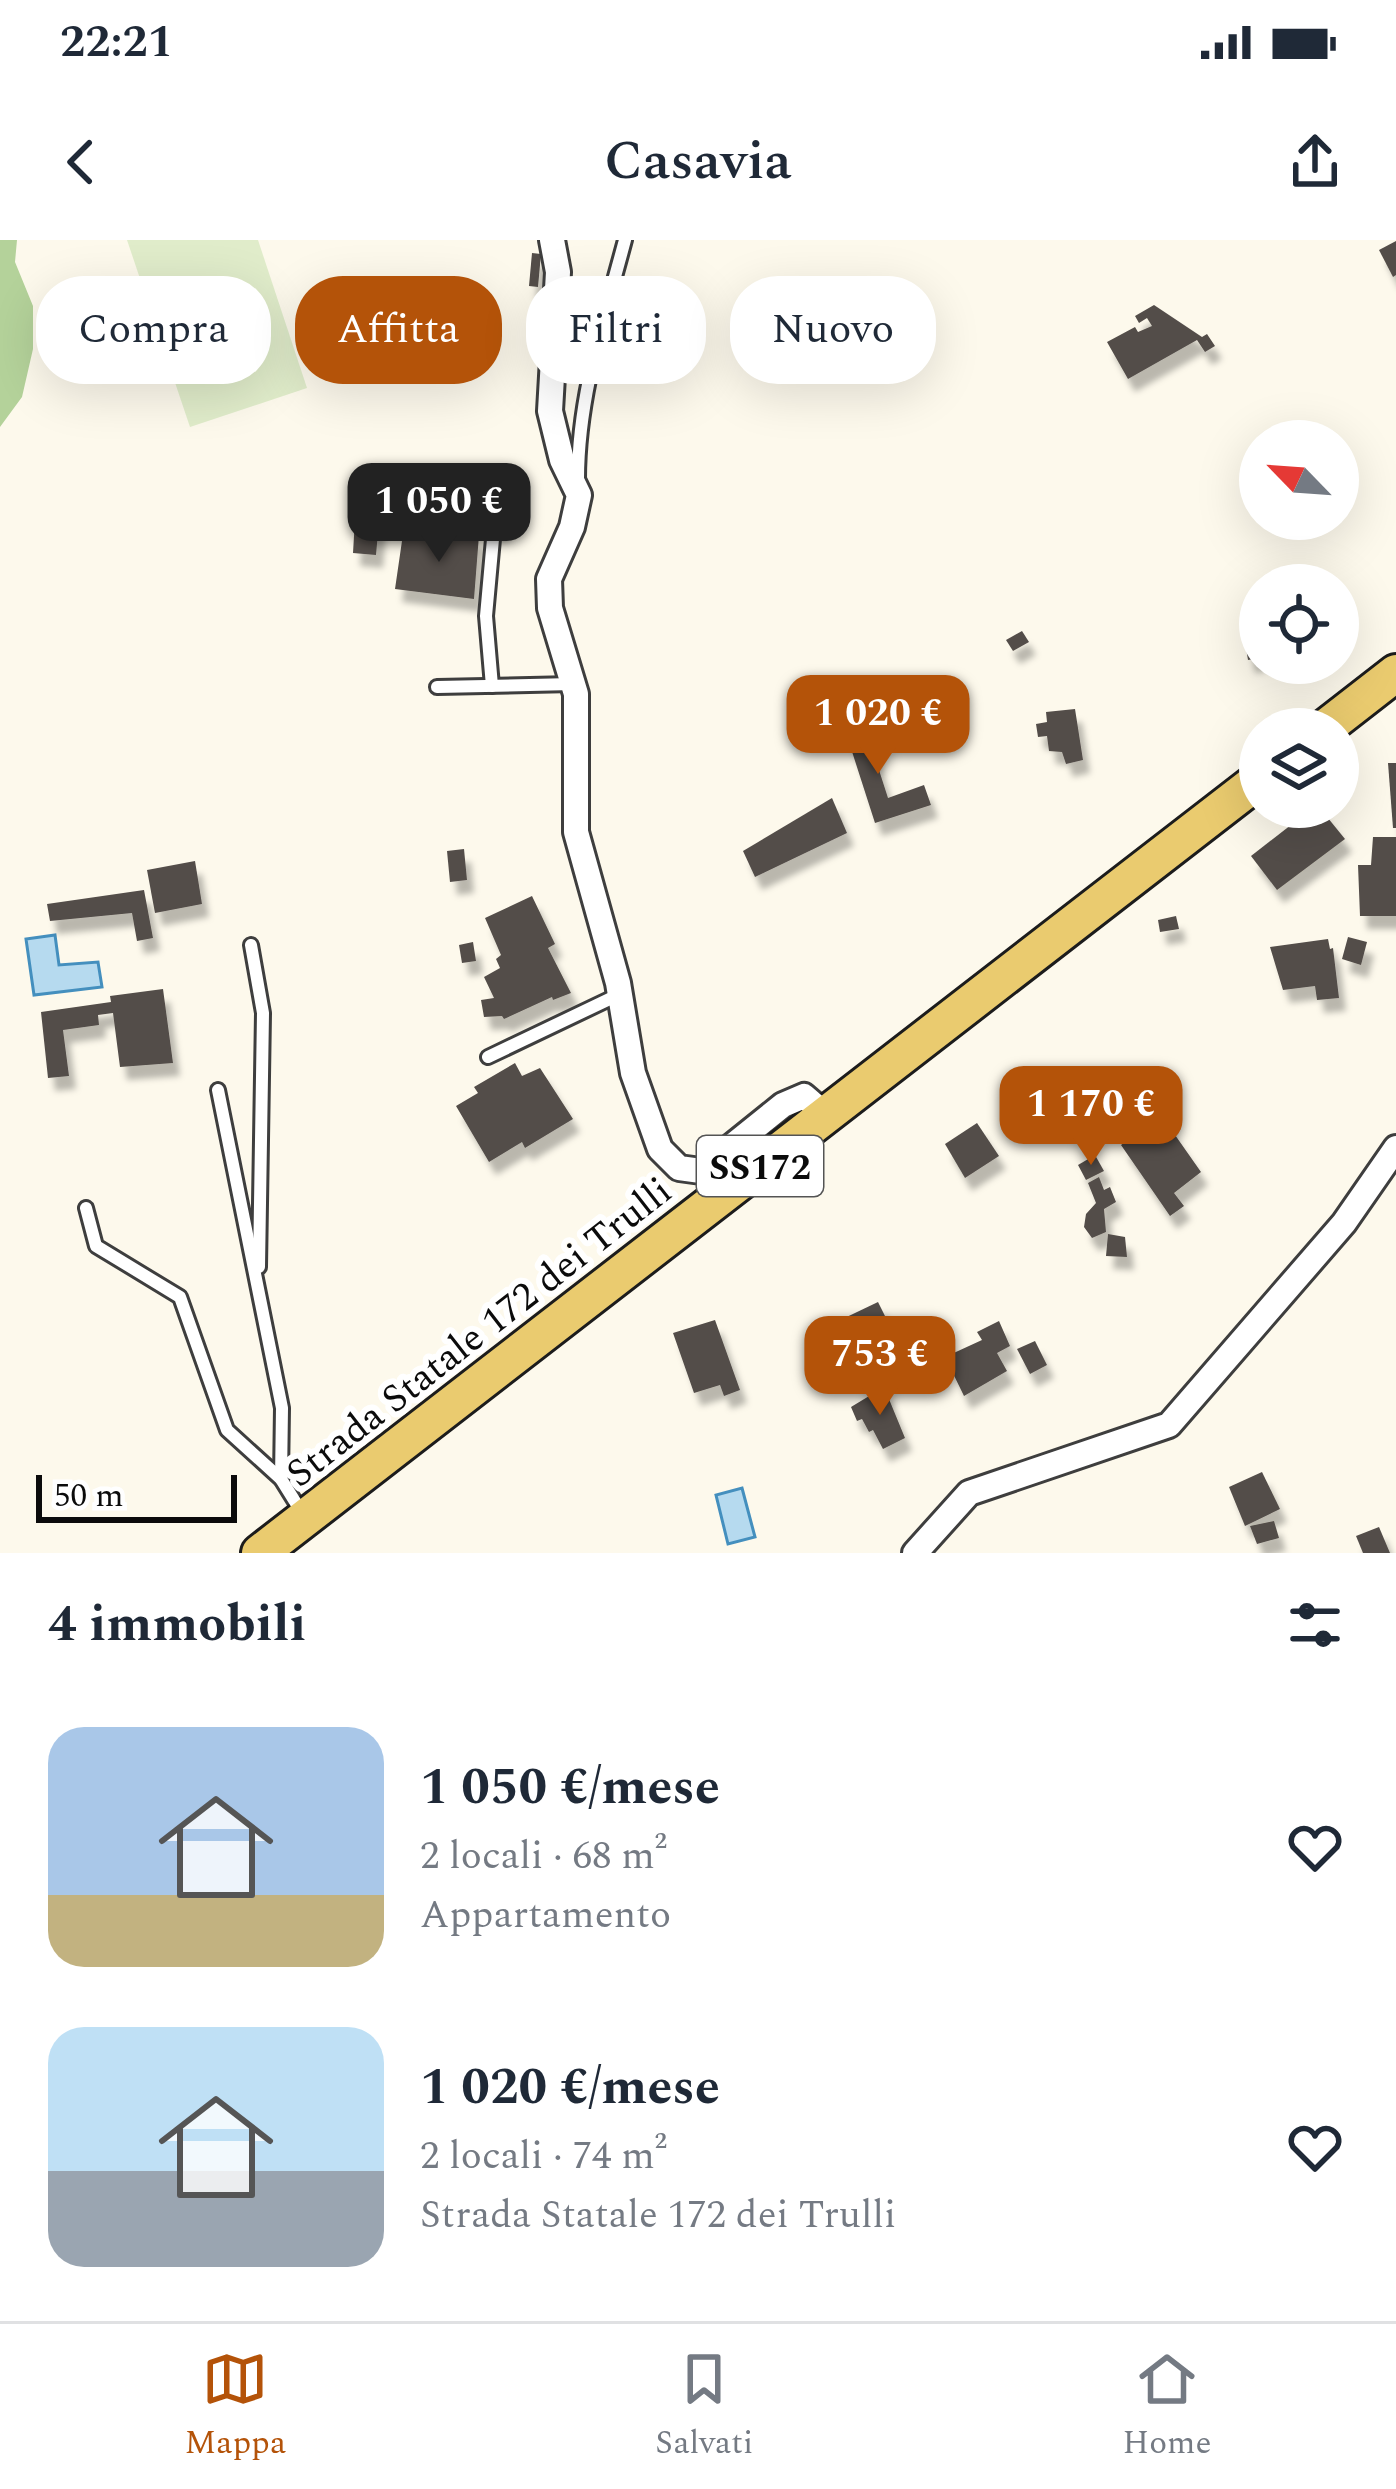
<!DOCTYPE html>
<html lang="it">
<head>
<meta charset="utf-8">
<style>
	body { margin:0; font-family:Spectral,serif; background:#f6f6f7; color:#1f2937; height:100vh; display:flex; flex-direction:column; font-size:45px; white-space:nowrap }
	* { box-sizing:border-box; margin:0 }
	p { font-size:39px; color:#747a83 }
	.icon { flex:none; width:66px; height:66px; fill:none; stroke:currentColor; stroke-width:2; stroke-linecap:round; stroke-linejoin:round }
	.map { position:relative; height:1313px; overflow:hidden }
	.side { display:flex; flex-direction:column; background:#fff; flex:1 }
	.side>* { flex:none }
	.hud { position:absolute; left:36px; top:36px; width:1326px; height:108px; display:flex; gap:24px }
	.needle { width:78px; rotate:295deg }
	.controls { position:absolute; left:1239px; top:180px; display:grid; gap:24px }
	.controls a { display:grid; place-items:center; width:120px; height:120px; border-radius:50%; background:#fff; box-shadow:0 12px 48px #0002; font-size:60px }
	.scale { position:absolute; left:36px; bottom:30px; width:201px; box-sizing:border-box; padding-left:12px; border:6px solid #0b0b0b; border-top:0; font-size:33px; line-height:42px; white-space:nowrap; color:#0b0b0b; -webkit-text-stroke:9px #fff; paint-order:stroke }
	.price { position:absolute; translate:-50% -102px; padding:0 27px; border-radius:24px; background:#b45309; color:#fff; font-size:39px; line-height:78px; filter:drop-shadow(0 3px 6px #0008) }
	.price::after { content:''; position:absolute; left:50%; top:72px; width:36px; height:27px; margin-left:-18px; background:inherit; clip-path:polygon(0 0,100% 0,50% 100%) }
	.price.on { background:#222; color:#fff }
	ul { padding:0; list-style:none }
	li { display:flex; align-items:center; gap:36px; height:300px; padding:0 48px }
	li span { display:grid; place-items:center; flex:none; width:336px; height:240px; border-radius:36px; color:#555 }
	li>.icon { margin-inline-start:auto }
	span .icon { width:144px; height:144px; fill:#fffc; stroke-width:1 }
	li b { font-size:51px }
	h2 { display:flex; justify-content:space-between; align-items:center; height:144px; padding:0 48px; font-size:51px }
	.chip { padding:0 42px; border-radius:48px; background:#fff; box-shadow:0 12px 48px #0002; font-size:42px; line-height:108px }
	.chip.on { background:#b45309; color:#fff }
	.status { display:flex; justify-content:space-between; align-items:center; height:84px; padding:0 60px; background:#fff; direction:ltr }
	.status svg { height:33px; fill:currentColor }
	header { display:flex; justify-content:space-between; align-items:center; height:156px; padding:0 48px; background:#fff; font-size:54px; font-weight:600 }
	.tab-bar { display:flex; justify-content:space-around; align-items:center; height:168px; border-top:3px solid #e0e1e3; background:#fff; font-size:33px; color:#747a83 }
	.tab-bar a { display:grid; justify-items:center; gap:6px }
	.tab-bar .on { color:#b45309 }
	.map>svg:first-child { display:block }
	.forest { fill:#b4d29a }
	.pitch { fill:#e0ecca }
	.water { fill:#b6daef; stroke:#448fbe; stroke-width:3 }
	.building { fill:#534d49; filter:url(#shadow) }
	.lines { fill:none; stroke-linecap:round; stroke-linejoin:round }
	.service-casing { stroke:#3e3e3e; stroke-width:18 }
	.minor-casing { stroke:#3e3e3e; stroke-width:30 }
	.primary-casing { stroke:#1c1c1c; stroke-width:42 }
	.service { stroke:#fff; stroke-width:12 }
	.minor { stroke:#fff; stroke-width:24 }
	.primary { stroke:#eacb6f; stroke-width:36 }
	.labels { text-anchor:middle; stroke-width:12; stroke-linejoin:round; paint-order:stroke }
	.shield { fill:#fff; stroke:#545454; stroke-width:3 }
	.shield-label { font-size:36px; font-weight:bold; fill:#0b0b0b }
	.street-label { font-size:39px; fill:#0b0b0b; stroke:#fff }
</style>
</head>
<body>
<div class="status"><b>22:21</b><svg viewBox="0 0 49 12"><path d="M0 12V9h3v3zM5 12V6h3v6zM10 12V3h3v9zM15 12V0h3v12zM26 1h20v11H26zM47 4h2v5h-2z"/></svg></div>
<header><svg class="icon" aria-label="back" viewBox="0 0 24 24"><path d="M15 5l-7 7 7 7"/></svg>Casavia<svg class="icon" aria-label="share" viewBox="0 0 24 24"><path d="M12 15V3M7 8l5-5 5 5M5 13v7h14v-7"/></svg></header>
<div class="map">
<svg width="1396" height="1313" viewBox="0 0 1396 1313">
	<defs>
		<filter id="shadow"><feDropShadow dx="7" dy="13" stdDeviation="3" flood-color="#0004"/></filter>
	</defs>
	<rect width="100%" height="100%" fill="#fdf9ec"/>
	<polygon class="forest" points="0,0 17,0 15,22 33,66 33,109 22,157 0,187"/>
	<polygon class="pitch" points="127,0 258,0 307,148 190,187"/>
	<g class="water">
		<polygon points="55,695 59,725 98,722 102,747 34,755 26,699"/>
		<polygon points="742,1248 755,1297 728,1304 716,1255"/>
	</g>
	<g class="building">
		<polygon points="1396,1 1396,35 1393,37 1379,10"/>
		<polygon points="532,13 541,14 538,47 529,46"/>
		<polygon points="1154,65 1202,97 1207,94 1215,106 1205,112 1197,100 1128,139 1107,102 1135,87 1138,92 1152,86 1147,78 1139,83 1135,76"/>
		<polygon points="368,255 412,261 409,287 379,281 376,315 353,313 355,279 366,280"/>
		<polygon points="490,263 506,265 502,290 486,288"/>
		<polygon points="453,293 479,295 474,359 395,349 403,294 452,300"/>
		<polygon points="1260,387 1260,418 1248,420 1243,390"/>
		<polygon points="1022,391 1029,402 1013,411 1006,400"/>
		<polygon points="852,460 855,470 850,471 861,504 870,502 888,558 924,545 931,565 875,583 837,465"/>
		<polygon points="1075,469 1083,520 1066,524 1062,512 1049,511 1047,496 1038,497 1036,484 1047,482 1046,472"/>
		<polygon points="1388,523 1396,523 1396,588 1393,588"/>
		<polygon points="832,558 847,593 755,637 743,611"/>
		<polygon points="1314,567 1319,567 1345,599 1277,650 1251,616"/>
		<polygon points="1373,597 1396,597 1396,676 1360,676 1358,625 1371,625"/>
		<polygon points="464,609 467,640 450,642 447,611"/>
		<polygon points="195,621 202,664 155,673 147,630"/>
		<polygon points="144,650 153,698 137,701 132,673 50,681 47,664"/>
		<polygon points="532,656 555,704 548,708 571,753 553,760 552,757 504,779 502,776 484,777 481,760 494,758 484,737 500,728 496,719 501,715 485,678"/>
		<polygon points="1176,676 1179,689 1160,692 1158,680"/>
		<polygon points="1348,697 1367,702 1361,725 1342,719"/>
		<polygon points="1328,699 1330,709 1333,708 1339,758 1317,760 1315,746 1283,750 1270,707"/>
		<polygon points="473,702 476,721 462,723 459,705"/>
		<polygon points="163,749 173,823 120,827 113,773 98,775 99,785 63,790 69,836 48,838 41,772 111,762 110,756"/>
		<polygon points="515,823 522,836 540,828 573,879 525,908 522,902 489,922 456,866 478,853 474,847"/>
		<polygon points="1161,875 1201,932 1174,953 1184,966 1170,976 1121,905"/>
		<polygon points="977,883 999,916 965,938 945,904"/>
		<polygon points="1095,915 1104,931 1086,940 1078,925"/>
		<polygon points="1099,937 1104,950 1110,947 1116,962 1104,969 1106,992 1092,998 1084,987 1086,974 1096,963 1088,943"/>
		<polygon points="1108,994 1125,997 1127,1017 1106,1016"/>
		<polygon points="878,1062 892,1090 845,1112 832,1084"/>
		<polygon points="715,1080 740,1150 724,1156 720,1145 694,1153 673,1093"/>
		<polygon points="999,1081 1010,1106 997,1113 1007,1131 964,1156 945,1117 982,1100 977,1092"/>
		<polygon points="1035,1101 1047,1125 1030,1134 1017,1109"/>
		<polygon points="884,1147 905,1198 883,1209 873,1190 869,1192 862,1179 857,1181 851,1167"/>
		<polygon points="1262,1232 1280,1269 1245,1286 1229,1247"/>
		<polygon points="1274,1281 1279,1298 1257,1304 1250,1286"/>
		<polygon points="1379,1287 1390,1313 1363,1313 1356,1296"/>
	</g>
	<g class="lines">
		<g class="service-casing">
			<g id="service">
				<path d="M578,239C578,157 604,79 625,0"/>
				<polyline points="492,446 486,376 493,299"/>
				<polyline points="437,447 573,444"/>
				<polyline points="251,705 263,773 259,1027"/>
				<polyline points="488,817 620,754"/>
				<polyline points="218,850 282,1168 281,1239"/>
				<polyline points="86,968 96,1006 180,1057 227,1190 281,1239 304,1276"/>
			</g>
		</g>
		<g class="minor-casing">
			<g id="minor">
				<polyline points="552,0 558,32 550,171 562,220 579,255 572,287 549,339 550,368 576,454 576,592 618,743 633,833 660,909 679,928 701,931 783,865 804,856 826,875"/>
				<polyline points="915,1313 969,1253 1169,1185 1344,983 1396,908"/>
			</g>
		</g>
		<g class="primary-casing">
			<g id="primary">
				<polyline points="1324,489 1396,433"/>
				<polyline points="260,1313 1260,539"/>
			</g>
		</g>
		<use href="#service" class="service"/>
		<use href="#minor" class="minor"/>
		<use href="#primary" class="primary"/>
	</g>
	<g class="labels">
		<rect class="shield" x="697" y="896" width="126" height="60" rx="9"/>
		<g class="shield-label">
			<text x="760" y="939">SS172</text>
		</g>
		<g class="street-label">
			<text transform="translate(478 1091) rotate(-38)" y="14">Strada Statale 172 dei Trulli</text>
		</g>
	</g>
</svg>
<div class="controls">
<a><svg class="needle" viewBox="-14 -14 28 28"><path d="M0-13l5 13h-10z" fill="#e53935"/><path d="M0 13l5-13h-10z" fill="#747a83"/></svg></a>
<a><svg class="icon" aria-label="locate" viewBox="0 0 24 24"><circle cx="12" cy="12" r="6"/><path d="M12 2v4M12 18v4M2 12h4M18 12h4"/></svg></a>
<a><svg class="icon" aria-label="layers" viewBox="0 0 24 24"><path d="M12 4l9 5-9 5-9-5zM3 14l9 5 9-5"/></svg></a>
</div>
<div class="scale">50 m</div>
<b class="price on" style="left:439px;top:325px">1 050 €</b>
<b class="price" style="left:878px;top:537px">1 020 €</b>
<b class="price" style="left:1091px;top:928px">1 170 €</b>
<b class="price" style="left:880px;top:1178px">753 €</b>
<div class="hud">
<a class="chip">Compra</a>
<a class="chip on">Affitta</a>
<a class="chip">Filtri</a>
<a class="chip">Nuovo</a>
</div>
</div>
<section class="side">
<h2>4 immobili<svg class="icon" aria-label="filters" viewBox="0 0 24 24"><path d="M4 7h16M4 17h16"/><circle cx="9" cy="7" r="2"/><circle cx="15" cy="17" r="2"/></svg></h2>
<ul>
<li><span style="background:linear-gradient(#a9c7e8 70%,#c2b280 0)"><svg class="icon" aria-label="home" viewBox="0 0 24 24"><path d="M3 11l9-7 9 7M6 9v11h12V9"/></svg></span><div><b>1 050 €/mese</b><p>2 locali · 68 m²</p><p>Appartamento</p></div><svg class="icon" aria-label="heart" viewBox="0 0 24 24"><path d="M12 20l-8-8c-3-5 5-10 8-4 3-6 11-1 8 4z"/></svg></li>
<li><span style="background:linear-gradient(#bfe0f5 60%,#9aa5b1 0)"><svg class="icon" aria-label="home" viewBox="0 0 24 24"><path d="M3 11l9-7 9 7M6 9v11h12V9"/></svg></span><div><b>1 020 €/mese</b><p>2 locali · 74 m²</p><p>Strada Statale 172 dei Trulli</p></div><svg class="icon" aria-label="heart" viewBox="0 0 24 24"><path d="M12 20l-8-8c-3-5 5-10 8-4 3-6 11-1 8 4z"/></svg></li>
</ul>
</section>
<nav class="tab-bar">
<a class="on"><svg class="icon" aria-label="map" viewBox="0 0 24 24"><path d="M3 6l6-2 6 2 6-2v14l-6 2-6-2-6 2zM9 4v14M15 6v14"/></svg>Mappa</a>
<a><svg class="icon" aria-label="saved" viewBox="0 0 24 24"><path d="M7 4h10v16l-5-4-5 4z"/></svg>Salvati</a>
<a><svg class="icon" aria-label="home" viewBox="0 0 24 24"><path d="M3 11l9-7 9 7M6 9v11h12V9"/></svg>Home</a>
</nav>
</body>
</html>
